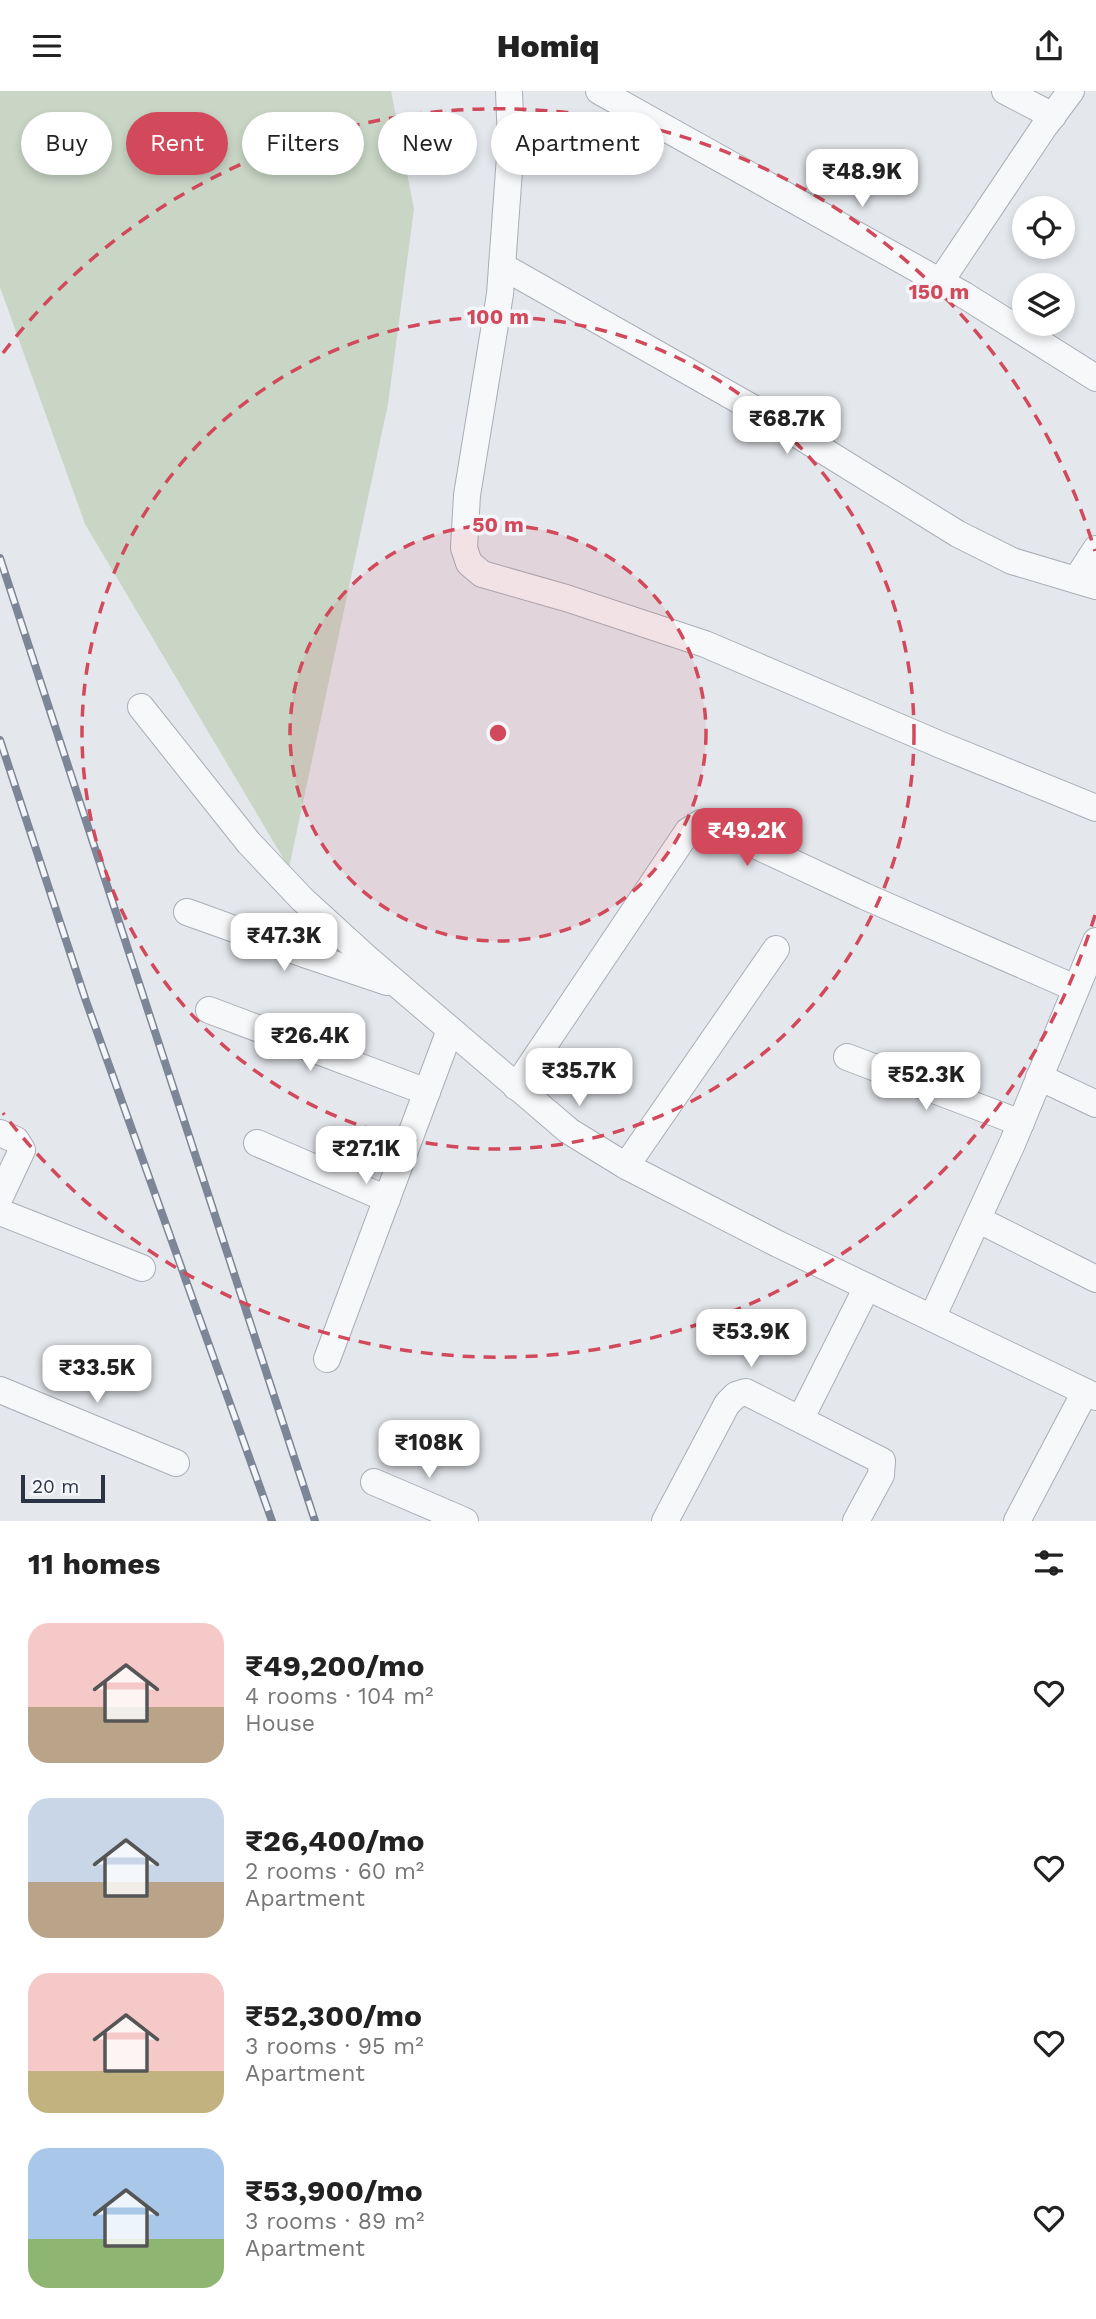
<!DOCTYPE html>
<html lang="en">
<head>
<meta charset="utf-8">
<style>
	body { margin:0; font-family:"Work Sans",sans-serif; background:#f2f2f2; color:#222; height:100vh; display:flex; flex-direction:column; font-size:26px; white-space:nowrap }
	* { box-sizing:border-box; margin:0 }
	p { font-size:23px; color:#767676 }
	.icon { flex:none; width:38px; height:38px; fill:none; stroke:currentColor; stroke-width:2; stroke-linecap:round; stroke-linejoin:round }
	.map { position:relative; height:1430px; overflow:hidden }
	.side { display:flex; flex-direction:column; background:#fff; flex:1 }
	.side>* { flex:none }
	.guide { position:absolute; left:21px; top:21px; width:700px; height:63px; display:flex; gap:14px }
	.buttons { position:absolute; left:1012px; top:105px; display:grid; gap:14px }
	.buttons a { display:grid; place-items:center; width:63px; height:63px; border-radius:50%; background:#fff; box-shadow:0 4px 10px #0003; font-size:35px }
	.scale { position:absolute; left:21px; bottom:18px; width:84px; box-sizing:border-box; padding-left:7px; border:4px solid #2b3445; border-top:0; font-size:19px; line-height:24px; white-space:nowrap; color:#2b3445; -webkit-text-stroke:5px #f4f6f9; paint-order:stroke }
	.price { position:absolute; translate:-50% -60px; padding:0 16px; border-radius:14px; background:#fff; color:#222; font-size:23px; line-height:46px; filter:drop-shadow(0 2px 4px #0008) }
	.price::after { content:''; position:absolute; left:50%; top:42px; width:21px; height:16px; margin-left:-10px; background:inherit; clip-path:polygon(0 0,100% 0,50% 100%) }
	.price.on { background:#d1495b; color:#fff }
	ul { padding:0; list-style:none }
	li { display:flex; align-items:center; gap:21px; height:175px; padding:0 28px }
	li span { display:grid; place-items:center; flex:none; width:196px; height:140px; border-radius:21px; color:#555 }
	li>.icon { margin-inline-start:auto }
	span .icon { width:84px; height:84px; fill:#fffc; stroke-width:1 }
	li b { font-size:30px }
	h2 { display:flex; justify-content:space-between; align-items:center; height:84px; padding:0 28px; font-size:30px }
	.pill { padding:0 24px; border-radius:32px; background:#fff; box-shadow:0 4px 10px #0003; font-size:24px; line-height:63px }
	.pill.on { background:#d1495b; color:#fff }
	header { display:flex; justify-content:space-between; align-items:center; height:91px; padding:0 28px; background:#fff; font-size:32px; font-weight:800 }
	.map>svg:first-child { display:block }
	.green { fill:#c9d6c5 }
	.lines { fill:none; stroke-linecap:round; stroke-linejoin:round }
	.street-casing { stroke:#a9aeb7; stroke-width:28 }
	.street { stroke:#f7f8fa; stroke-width:26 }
	.rail-casing { stroke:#7d8696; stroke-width:8 }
	.rail { stroke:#f4f6f9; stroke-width:5; stroke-dasharray:16; stroke-linecap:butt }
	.ring { fill:none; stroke:#d1495b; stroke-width:3.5; stroke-dasharray:12 9 }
	.centre { fill:#d1495b; stroke:#f4f6f9; stroke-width:3.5 }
	.ring-label { font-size:21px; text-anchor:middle; font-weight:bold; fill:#d1495b; stroke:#f4f6f9; stroke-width:7; stroke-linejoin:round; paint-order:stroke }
</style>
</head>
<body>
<header><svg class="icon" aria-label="menu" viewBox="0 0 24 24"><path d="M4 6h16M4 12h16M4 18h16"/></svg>Homiq<svg class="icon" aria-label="share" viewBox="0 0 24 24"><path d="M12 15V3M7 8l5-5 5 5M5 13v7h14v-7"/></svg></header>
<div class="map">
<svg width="1096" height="1430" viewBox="0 0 1096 1430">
	<rect width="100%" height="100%" fill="#e4e7ec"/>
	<polygon class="green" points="0,0 391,0 414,118 388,313 289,777 85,433 0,196"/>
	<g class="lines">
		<g class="street-casing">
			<g id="street">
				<polyline points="509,0 511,52 500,203 467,404 464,457 469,472 482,483 566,507 705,553 941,654 1096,717"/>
				<polyline points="599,0 964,204 1096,287"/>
				<polyline points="1005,0 1053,25"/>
				<polyline points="502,175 774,329 958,443 1012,470 1096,495"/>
				<polyline points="940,191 1044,36 1071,0"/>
				<polyline points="1076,489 1096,458"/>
				<polyline points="141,616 249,752 302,808 370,870 569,1040 626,1075 778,1153 1096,1306"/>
				<polyline points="187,821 304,863 387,891"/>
				<polyline points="209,919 427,1001"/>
				<polyline points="847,966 1021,1032"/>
				<polyline points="1039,986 1096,1013"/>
				<polyline points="516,996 688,740 701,732 712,734 864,805 1075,897"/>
				<polyline points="0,1042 16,1049 22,1059 0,1106"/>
				<polyline points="257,1052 387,1108"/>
				<polyline points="626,1075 776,858"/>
				<polyline points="0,1121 142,1177"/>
				<polyline points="979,1129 1096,1188"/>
				<polyline points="932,1227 1012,1053 1096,850"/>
				<polyline points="327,1268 450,939"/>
				<polyline points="0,1299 176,1372"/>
				<polyline points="801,1327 867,1196"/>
				<polyline points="374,1391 465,1430"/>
				<polyline points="665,1430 727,1313 736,1304 746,1301 882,1370 881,1384 856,1430"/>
				<polyline points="1017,1430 1085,1301"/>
			</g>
		</g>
		<use href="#street" class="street"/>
		<g class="rail-casing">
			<g id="rail">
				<polyline points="0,467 315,1430"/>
				<polyline points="0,649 86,910 272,1430"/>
			</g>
		</g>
		<use href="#rail" class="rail"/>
	</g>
	<circle cx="498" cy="642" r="208" fill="#d1495b" fill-opacity=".12"/>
	<g class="ring">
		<circle cx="498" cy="642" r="208"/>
		<circle cx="498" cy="642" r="416"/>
		<path d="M1095 824A624 624 0 0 1 3 1022M3 262A624 624 0 0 1 1095 460"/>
	</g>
	<circle cx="498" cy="642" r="10" class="centre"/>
	<g class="ring-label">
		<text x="939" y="208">150 m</text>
		<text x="498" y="233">100 m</text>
		<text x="498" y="441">50 m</text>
	</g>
</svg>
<div class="buttons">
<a><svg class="icon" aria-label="locate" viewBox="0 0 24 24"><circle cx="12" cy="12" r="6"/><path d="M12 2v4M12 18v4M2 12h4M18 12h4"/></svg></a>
<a><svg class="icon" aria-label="layers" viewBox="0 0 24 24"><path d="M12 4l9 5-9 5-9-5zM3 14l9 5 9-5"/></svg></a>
</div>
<div class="scale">20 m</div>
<b class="price" style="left:862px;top:118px">₹48.9K</b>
<b class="price" style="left:787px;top:365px">₹68.7K</b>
<b class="price on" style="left:747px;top:777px">₹49.2K</b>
<b class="price" style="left:284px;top:882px">₹47.3K</b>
<b class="price" style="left:310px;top:982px">₹26.4K</b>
<b class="price" style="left:579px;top:1017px">₹35.7K</b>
<b class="price" style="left:926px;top:1021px">₹52.3K</b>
<b class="price" style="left:366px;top:1095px">₹27.1K</b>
<b class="price" style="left:751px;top:1278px">₹53.9K</b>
<b class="price" style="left:97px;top:1314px">₹33.5K</b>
<b class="price" style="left:429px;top:1389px">₹108K</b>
<div class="guide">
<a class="pill">Buy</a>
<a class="pill on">Rent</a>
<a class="pill">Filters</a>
<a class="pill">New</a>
<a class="pill">Apartment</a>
</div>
</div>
<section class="side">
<h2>11 homes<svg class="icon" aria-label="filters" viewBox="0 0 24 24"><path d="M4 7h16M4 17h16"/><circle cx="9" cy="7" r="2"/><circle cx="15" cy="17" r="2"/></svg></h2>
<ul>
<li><span style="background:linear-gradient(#f6c9c9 60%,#b9a48a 0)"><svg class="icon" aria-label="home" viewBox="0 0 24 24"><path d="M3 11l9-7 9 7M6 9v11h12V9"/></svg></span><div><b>₹49,200/mo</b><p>4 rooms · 104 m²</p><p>House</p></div><svg class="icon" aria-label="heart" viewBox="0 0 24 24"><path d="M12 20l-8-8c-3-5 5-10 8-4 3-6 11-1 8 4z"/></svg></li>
<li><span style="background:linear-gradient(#c9d6e8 60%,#b9a48a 0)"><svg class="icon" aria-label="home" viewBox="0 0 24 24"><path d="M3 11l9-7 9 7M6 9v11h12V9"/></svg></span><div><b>₹26,400/mo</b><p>2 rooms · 60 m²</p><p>Apartment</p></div><svg class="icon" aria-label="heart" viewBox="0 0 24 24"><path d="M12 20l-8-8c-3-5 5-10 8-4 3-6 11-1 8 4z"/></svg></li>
<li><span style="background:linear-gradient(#f6c9c9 70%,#c2b280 0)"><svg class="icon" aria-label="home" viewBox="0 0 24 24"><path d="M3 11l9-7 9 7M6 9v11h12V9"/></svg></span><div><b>₹52,300/mo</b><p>3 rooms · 95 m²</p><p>Apartment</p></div><svg class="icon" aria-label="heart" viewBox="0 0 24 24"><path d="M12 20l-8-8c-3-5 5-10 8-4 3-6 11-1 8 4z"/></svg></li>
<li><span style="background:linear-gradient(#a9c7e8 65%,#8fb573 0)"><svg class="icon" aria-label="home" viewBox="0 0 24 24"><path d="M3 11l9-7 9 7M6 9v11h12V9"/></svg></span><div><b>₹53,900/mo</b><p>3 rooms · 89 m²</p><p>Apartment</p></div><svg class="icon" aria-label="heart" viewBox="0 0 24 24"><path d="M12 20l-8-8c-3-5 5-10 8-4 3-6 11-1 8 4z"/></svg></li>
</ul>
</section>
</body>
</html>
